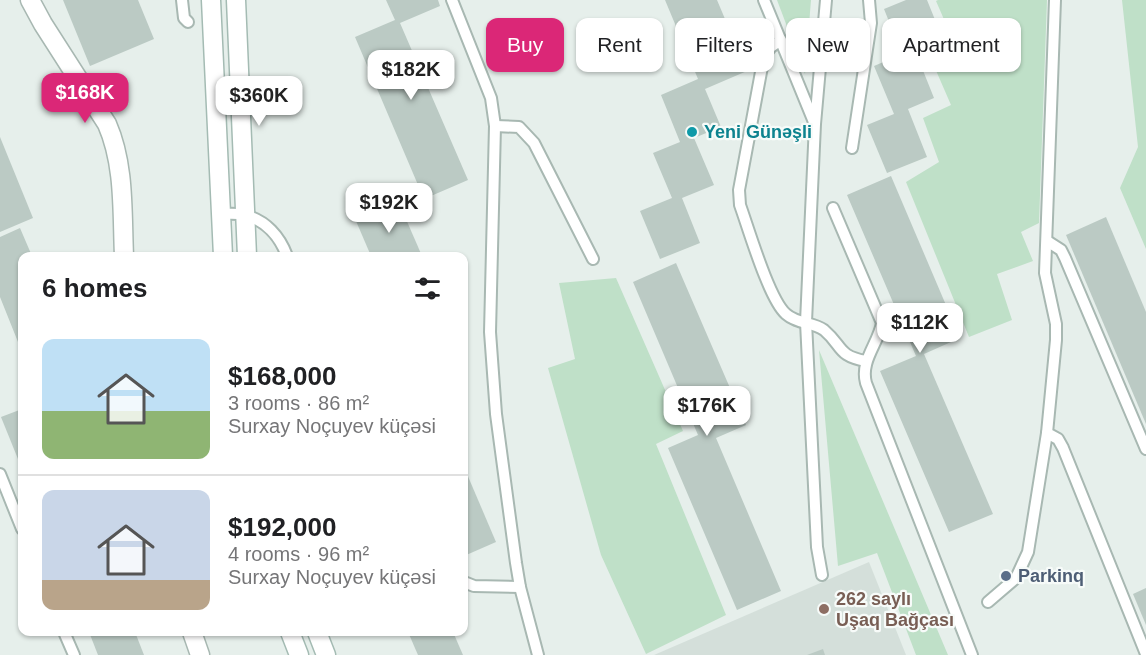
<!DOCTYPE html>
<html lang="en">
<head>
<meta charset="utf-8">
<style>
	body { margin:0; font-family:Arial,sans-serif; background:#f2f2f2; color:#202124; height:100vh; display:flex; flex-direction:column; font-size:22px; white-space:nowrap }
	* { box-sizing:border-box; margin:0 }
	p { font-size:20px; color:#757577 }
	.icon { flex:none; width:33px; height:33px; fill:none; stroke:currentColor; stroke-width:2; stroke-linecap:round; stroke-linejoin:round }
	.map { position:relative; flex:1; overflow:hidden }
	.panel { position:absolute; left:18px; top:252px; width:450px; height:384px; display:flex; flex-direction:column; background:#fff; border-radius:12px; box-shadow:0 2px 4px #0004 }
	.panel>* { flex:none }
	.hud { position:absolute; left:486px; top:18px; width:570px; height:54px; display:flex; gap:12px }
	.price { position:absolute; translate:-50% -51px; padding:0 14px; border-radius:12px; background:#fff; color:#222; font-size:20px; line-height:39px; filter:drop-shadow(0 2px 3px #0008) }
	.price::after { content:''; position:absolute; left:50%; top:36px; width:18px; height:14px; margin-left:-9px; background:inherit; clip-path:polygon(0 0,100% 0,50% 100%) }
	.price.current { background:#db2777; color:#fff }
	ul { padding:0; list-style:none }
	li { display:flex; align-items:center; gap:18px; height:150px; padding:0 24px }
	li+li { border-top:2px solid #e0e0e0 }
	li span { display:grid; place-items:center; flex:none; width:168px; height:120px; border-radius:12px; color:#555 }
	li>.icon { margin-inline-start:auto }
	span .icon { width:72px; height:72px; fill:#fffc; stroke-width:1 }
	li b { font-size:26px }
	h2 { display:flex; justify-content:space-between; align-items:center; height:72px; padding:0 24px; font-size:26px }
	.pill { padding:0 21px; border-radius:12px; background:#fff; box-shadow:0 2px 4px #0004; font-size:21px; line-height:54px }
	.pill.current { background:#db2777; color:#fff }
	.map>svg:first-child { display:block }
	.built { fill:#d4dfda }
	.green { fill:#bfe0c8 }
	.building { fill:#bbcac4 }
	.lines { fill:none; stroke-linecap:round; stroke-linejoin:round }
	.lane-casing { stroke:#a8b8b2; stroke-width:14 }
	.street-casing { stroke:#a8b8b2; stroke-width:21 }
	.secondary-casing { stroke:#a4bbb3; stroke-width:21 }
	.lane { stroke:#fff; stroke-width:10 }
	.street { stroke:#fff; stroke-width:18 }
	.secondary { stroke:#fff; stroke-width:18 }
	.culture-dot { fill:#0f9aa8; stroke:#f7fbf9; stroke-width:2 }
	.service-dot { fill:#5c6f8a; stroke:#f7fbf9; stroke-width:2 }
	.education-dot { fill:#8d6e63; stroke:#f7fbf9; stroke-width:2 }
	.labels { text-anchor:middle; stroke-width:4.5; stroke-linejoin:round; paint-order:stroke }
	.culture-label { font-size:18px; font-weight:bold; fill:#0d838f; stroke:#f7fbf9; text-anchor:start }
	.service-label { font-size:18px; font-weight:bold; fill:#4e5e75; stroke:#f7fbf9; text-anchor:start }
	.education-label { font-size:18px; font-weight:bold; fill:#785e54; stroke:#f7fbf9; text-anchor:start }
</style>
</head>
<body>
<div class="map">
<svg width="1146" height="655" viewBox="0 0 1146 655">
	<rect width="100%" height="100%" fill="#e6efeb"/>
	<polygon class="built" points="869,562 906,655 654,655"/>
	<g class="green">
		<polygon points="777,0 811,0 805,74"/>
		<polygon points="938,0 1047,0 1039,223 1021,232 1033,261 997,274 1012,320 969,337 906,182 939,162 923,118 951,105 931,59 956,47 936,1"/>
		<polygon points="1122,0 1146,0 1146,249 1120,188 1138,147"/>
		<polygon points="616,278 683,431 656,444 726,615 646,654 601,555 548,368 575,359 559,283"/>
		<polygon points="819,350 948,655 916,655 877,553 838,566"/>
	</g>
	<g class="building">
		<polygon points="63,0 138,0 154,39 90,66"/>
		<polygon points="386,0 438,0 440,6 400,23 468,180 424,199 355,37 395,20"/>
		<polygon points="665,0 717,0 747,71 705,89 721,127 694,138 714,185 682,198 700,243 660,259 640,211 672,198 653,153 680,142 661,95 698,79"/>
		<polygon points="906,0 927,0 944,42 916,53 934,98 908,109 927,157 887,173 867,125 894,114 874,66 902,54 884,9"/>
		<polygon points="0,137 33,218 0,232"/>
		<polygon points="891,176 960,338 924,354 993,514 949,532 880,371 916,356 847,195"/>
		<polygon points="399,203 422,256 371,256 356,221"/>
		<polygon points="1106,217 1146,312 1146,424 1066,235"/>
		<polygon points="20,228 32,256 22,256 22,352 0,297 0,237"/>
		<polygon points="676,263 746,425 716,438 781,591 737,610 668,448 698,435 633,282"/>
		<polygon points="22,409 22,469 1,417"/>
		<polygon points="464,467 496,542 464,556"/>
		<polygon points="1146,588 1146,625 1133,594"/>
		<polygon points="89,632 135,632 144,655 98,655"/>
		<polygon points="408,632 453,632 463,655 418,655"/>
		<polygon points="823,649 825,655 807,655"/>
	</g>
	<g class="lines">
		<g class="lane-casing">
			<g id="lane">
				<polyline points="182,0 184,18 188,22"/>
				<polyline points="452,0 491,98 495,126 490,332 496,414 516,563 520,587 538,655"/>
				<polyline points="764,0 814,122"/>
				<polyline points="1055,0 1045,273 1056,324 1056,340 1047,433 1058,439 1063,448 1146,654"/>
				<path d="M781,40L771,47L764,56L739,190L740,205C749,230 769,299 786,314C797,324 813,322 824,330C843,346 837,356 866,361"/>
				<polyline points="495,126 519,127 534,143 593,259"/>
				<polyline points="852,148 871,23 869,0"/>
				<path d="M833,208L882,323C878,344 860,361 866,383L972,655"/>
				<path d="M220,214C228,214 237,213 244,215C266,220 280,237 287,256"/>
				<polyline points="1047,241 1061,250 1065,258 1146,449"/>
				<polyline points="0,474 22,529"/>
				<polyline points="822,575 817,547 806,322 815,124 826,0"/>
				<polyline points="464,582 474,586 520,587"/>
				<polyline points="988,602 1016,578 1028,552 1047,433"/>
				<polyline points="64,632 74,655"/>
			</g>
		</g>
		<g class="street-casing">
			<g id="street">
				<path d="M30,0L43,24L107,124C125,165 122,212 124,256"/>
				<polyline points="192,632 200,655"/>
			</g>
		</g>
		<g class="secondary-casing">
			<g id="secondary">
				<polyline points="211,0 223,256"/>
				<polyline points="236,0 247,256"/>
				<polyline points="290,632 299,655"/>
				<polyline points="317,632 326,655"/>
			</g>
		</g>
		<use href="#lane" class="lane"/>
		<use href="#street" class="street"/>
		<use href="#secondary" class="secondary"/>
	</g>
	<circle class="culture-dot" cx="692" cy="132" r="6"/>
	<circle class="service-dot" cx="1006" cy="576" r="6"/>
	<circle class="education-dot" cx="824" cy="609" r="6"/>
	<g class="labels">
		<g class="culture-label">
			<text x="704" y="138">Yeni Günəşli</text>
		</g>
		<g class="service-label">
			<text x="1018" y="582">Parkinq</text>
		</g>
		<g class="education-label">
			<text x="836" y="605">262 saylı<tspan x="836" dy="21">Uşaq Bağçası</tspan></text>
		</g>
	</g>
</svg>
<b class="price" style="left:411px;top:101px">$182K</b>
<b class="price current" style="left:85px;top:124px">$168K</b>
<b class="price" style="left:259px;top:127px">$360K</b>
<b class="price" style="left:389px;top:234px">$192K</b>
<b class="price" style="left:920px;top:354px">$112K</b>
<b class="price" style="left:707px;top:437px">$176K</b>
<div class="hud">
<a class="pill current">Buy</a>
<a class="pill">Rent</a>
<a class="pill">Filters</a>
<a class="pill">New</a>
<a class="pill">Apartment</a>
</div>
<section class="panel">
<h2>6 homes<svg class="icon" aria-label="filters" viewBox="0 0 24 24"><path d="M4 7h16M4 17h16"/><circle cx="9" cy="7" r="2"/><circle cx="15" cy="17" r="2"/></svg></h2>
<ul>
<li><span style="background:linear-gradient(#bfe0f5 60%,#8fb573 0)"><svg class="icon" aria-label="home" viewBox="0 0 24 24"><path d="M3 11l9-7 9 7M6 9v11h12V9"/></svg></span><div><b>$168,000</b><p>3 rooms · 86 m²</p><p>Surxay Noçuyev küçəsi</p></div></li>
<li><span style="background:linear-gradient(#c9d6e8 75%,#b9a48a 0)"><svg class="icon" aria-label="home" viewBox="0 0 24 24"><path d="M3 11l9-7 9 7M6 9v11h12V9"/></svg></span><div><b>$192,000</b><p>4 rooms · 96 m²</p><p>Surxay Noçuyev küçəsi</p></div></li>
</ul>
</section>
</div>
</body>
</html>
